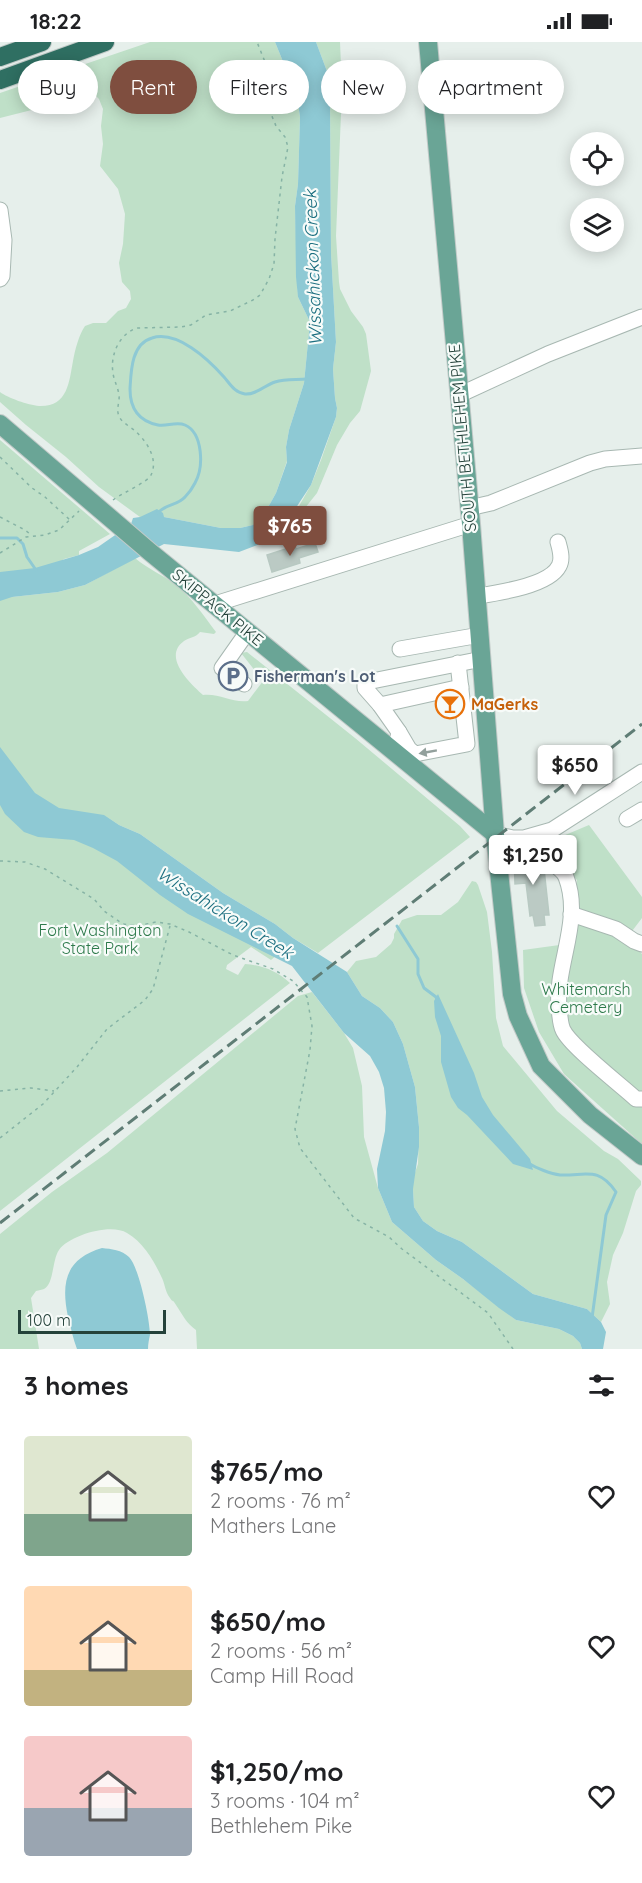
<!DOCTYPE html>
<html lang="en">
<head>
<meta charset="utf-8">
<style>
	body { margin:0; font-family:Quicksand,sans-serif; background:#f6f6f6; color:#202124; height:100vh; display:flex; flex-direction:column; font-size:22px; white-space:nowrap }
	* { box-sizing:border-box; margin:0 }
	p { font-size:20px; color:#757577 }
	.icon { flex:none; width:33px; height:33px; fill:none; stroke:currentColor; stroke-width:2; stroke-linecap:round; stroke-linejoin:round }
	.map { position:relative; height:1307px; overflow:hidden }
	.side { display:flex; flex-direction:column; background:#fff; flex:1 }
	.side>* { flex:none }
	.hud { position:absolute; left:18px; top:18px; width:606px; height:54px; display:flex; gap:12px }
	.buttons { position:absolute; left:570px; top:90px; display:grid; gap:12px }
	.buttons a { display:grid; place-items:center; width:54px; height:54px; border-radius:50%; background:#fff; box-shadow:0 3px 15px #0003; font-size:30px }
	.scale { position:absolute; left:18px; bottom:15px; width:148px; box-sizing:border-box; padding-left:6px; border:3px solid #24423a; border-top:0; font-size:16px; line-height:21px; white-space:nowrap; color:#24423a; -webkit-text-stroke:4px #f7fbf9; paint-order:stroke }
	.price { position:absolute; translate:-50% -51px; padding:0 14px; border-radius:6px; background:#fff; color:#222; font-size:20px; line-height:39px; filter:drop-shadow(0 2px 3px #0008) }
	.price::after { content:''; position:absolute; left:50%; top:36px; width:18px; height:14px; margin-left:-9px; background:inherit; clip-path:polygon(0 0,100% 0,50% 100%) }
	.price.selected { background:#7f4e3f; color:#fff }
	ul { padding:0; list-style:none }
	li { display:flex; align-items:center; gap:18px; height:150px; padding:0 24px }
	li span { display:grid; place-items:center; flex:none; width:168px; height:120px; border-radius:6px; color:#555 }
	li>.icon { margin-inline-start:auto }
	span .icon { width:72px; height:72px; fill:#fffc; stroke-width:1 }
	li b { font-size:26px }
	h2 { display:flex; justify-content:space-between; align-items:center; height:72px; padding:0 24px; font-size:26px }
	.chip { padding:0 21px; border-radius:27px; background:#fff; box-shadow:0 3px 15px #0003; font-size:21px; line-height:54px }
	.chip.selected { background:#7f4e3f; color:#fff }
	.status { display:flex; justify-content:space-between; align-items:center; height:42px; padding:0 30px; background:#fff; direction:ltr }
	.status svg { height:16px; fill:currentColor }
	.map>svg:first-child { display:block }
	.green { fill:#bfe0c8 }
	.water { fill:#8ec9d4 }
	.lines { fill:none; stroke-linecap:round; stroke-linejoin:round }
	.stream { stroke:#8ec9d4; stroke-width:3 }
	.building { fill:#bbcac4; stroke:#b8c9c2; stroke-width:1.5 }
	.minor-casing { stroke:#a8b8b2; stroke-width:17 }
	.major-casing { stroke:#c2cac8; stroke-width:20 }
	.highway-casing { stroke:#c2cac8; stroke-width:20 }
	.path { stroke:#86b3a5; stroke-width:1.5; stroke-dasharray:3 4.5; stroke-linecap:butt }
	.minor { stroke:#fff; stroke-width:15 }
	.major { stroke:#6aa596; stroke-width:18 }
	.highway { stroke:#2f6f62; stroke-width:18 }
	.rail { stroke:#5f7d75; stroke-width:3; stroke-dasharray:12 6; stroke-linecap:butt }
	.oneway { fill:#92a09c }
	.labels { text-anchor:middle; stroke-width:4.5; stroke-linejoin:round; paint-order:stroke }
	.street-label { font-size:16px; fill:#24423a; stroke:#f7fbf9 }
	.service-label { font-size:16px; font-weight:bold; fill:#4e5e75; stroke:#f7fbf9; text-anchor:start }
	.food-label { font-size:16px; font-weight:bold; fill:#c56008; stroke:#f7fbf9; text-anchor:start }
	.park-label { font-size:16px; fill:#2d7a4b; stroke:#f7fbf9 }
	.water-label { font-size:18px; font-style:italic; fill:#1c6f80; stroke:#f7fbf9 }
</style>
</head>
<body>
<div class="status"><b>18:22</b><svg viewBox="0 0 49 12"><path d="M0 12V9h3v3zM5 12V6h3v6zM10 12V3h3v9zM15 12V0h3v12zM26 1h20v11H26zM47 4h2v5h-2z"/></svg></div>
<div class="map">
<svg width="642" height="1307" viewBox="0 0 642 1307">
	<rect width="100%" height="100%" fill="#e6efeb"/>
	<g class="green">
		<path d="M150,0H275L297,54L300,75L298,142L295,164L298,255L310,280L304,341L289,388L286,405L287,419L276,451L266,469L253,483L240,486H221L164,475H140L99,445L66,415L26,383L0,360V350C8,356 28,363 39,364C68,365 69,340 73,319C75,307 79,293 85,284L93,281H106L118,269L126,266L131,257L130,249L122,240L119,221L123,202L125,172L118,147L100,124L103,102L101,84L103,67L99,57L95,53L87,54L0,76V51Z"/>
		<polygon points="316,0 340,0 342,47 336,194 339,240 340,247 351,269 363,285 366,292 371,329 360,369 350,381 337,403 317,451 305,466 299,464 311,443 321,418 336,375 337,366 335,356 333,327 336,300 331,211 330,54 328,32"/>
		<path d="M0,398L110,492L79,509V513L64,517L12,555L58,550L85,543L135,516C148,527 163,533 176,543C192,556 204,574 216,590L214,592L200,590C195,596 190,595 184,599C162,615 190,641 203,653C219,651 232,661 248,659L263,639L241,611L247,610L355,696L460,784L470,795L318,911L293,896L275,882L223,851L140,792L119,783L104,773L290,902L271,918L251,905L227,923L226,927L238,933L245,922C262,923 277,929 290,941L0,1169Z"/>
		<polygon points="589,783 642,855 642,876 626,897 642,912 642,1102 564,1032 539,990 524,946 523,908 574,901 577,867 577,838 544,807 551,799"/>
		<polygon points="472,839 476,840 478,843 487,870 492,910 496,976 503,1004 557,1069 604,1109 618,1117 641,1139 641,1143 636,1149 623,1191 613,1213 607,1240 610,1262 601,1280 587,1267 533,1252 462,1200 437,1189 423,1179 414,1165 413,1147 413,1136 418,1122 419,1085 415,1045 403,1002 393,980 380,966 362,954 347,930 356,919 376,915 391,902 394,896 394,892 402,878 417,873 441,873 458,860"/>
		<path d="M312,950L344,991L353,1006L362,1044L364,1095L378,1146L392,1180L436,1218L463,1237L516,1278L559,1287L573,1294L580,1301L582,1307H197L196,1288C186,1281 183,1273 176,1263C172,1256 174,1262 170,1256C165,1250 165,1241 161,1234C154,1219 143,1200 127,1191C111,1181 70,1193 59,1208C52,1218 54,1242 44,1247C42,1248 39,1248 36,1249L31,1256L39,1307H0V1192L52,1150L107,1111L298,954Z"/>
	</g>
	<g class="water">
		<polygon points="275,0 316,0 328,32 330,54 331,211 336,300 333,327 335,356 337,366 336,375 311,443 276,496 239,510 164,502 85,543 58,550 12,555 0,559 0,530 35,526 79,513 98,505 131,482 133,476 140,475 157,467 163,471 164,475 221,486 240,486 253,483 266,469 276,451 287,420 286,405 289,388 304,341 310,280 298,255 296,235 295,164 298,142 300,75 297,54"/>
		<polygon points="0,705 35,751 59,766 104,773 119,783 140,792 223,851 275,882 293,896 347,930 362,954 380,966 393,980 403,1002 415,1045 419,1085 419,1105 413,1147 414,1165 423,1179 437,1189 462,1200 533,1252 587,1267 601,1280 606,1290 603,1307 582,1307 580,1301 573,1294 559,1287 516,1278 499,1266 463,1237 436,1218 392,1180 378,1146 377,1127 385,1089 386,1070 384,1046 379,1030 370,1014 344,991 292,924 188,872 160,853 117,819 93,806 74,798 38,795 24,790 5,772 0,763"/>
		<polygon points="438,952 474,1031 482,1055 493,1073 530,1117 533,1128 513,1122 467,1073 458,1066 451,1055 441,1020 441,994 435,975 434,959"/>
		<path d="M102,1206C111,1207 122,1208 129,1215C139,1225 150,1278 150,1293C149,1297 148,1302 148,1307H77C73,1297 71,1286 68,1275C61,1241 65,1217 102,1206Z"/>
	</g>
	<g class="lines">
		<g class="stream">
			<path d="M158,471C165,462 177,464 185,455C188,452 193,445 195,441C204,425 203,391 185,383C176,379 166,385 158,383C138,379 130,366 130,347C131,330 131,302 152,296C177,288 208,317 224,335C230,342 235,351 245,352C256,353 265,343 275,340C285,337 296,338 307,337"/>
			<polyline points="0,496 17,496 23,502 27,515 36,528"/>
			<polyline points="397,884 418,917 418,932 424,946 436,955 437,958"/>
			<path d="M528,1121C536,1126 551,1132 560,1133C586,1134 598,1124 616,1150L606,1173L592,1276"/>
		</g>
	</g>
	<g class="building">
		<polygon points="315,501 318,510 299,516 300,521 272,530 267,513 295,504 296,507"/>
		<polygon points="528,811 530,820 535,820 544,827 549,873 544,873 545,883 535,884 533,873 530,874 526,841 515,842 514,812"/>
	</g>
	<g class="lines">
		<g class="minor-casing">
			<g id="minor">
				<polyline points="0,168 4,198 2,234 0,237"/>
				<polyline points="459,353 548,312 642,275"/>
				<polyline points="469,466 491,461 590,421 605,417 642,414"/>
				<path d="M477,554C497,551 549,544 559,524C563,517 560,507 558,500"/>
				<polyline points="215,562 471,482"/>
				<polyline points="400,607 480,593"/>
				<polyline points="244,642 222,626 248,589"/>
				<polyline points="380,663 461,645"/>
				<polyline points="399,690 409,707 415,712 467,702 458,621"/>
				<polyline points="395,711 399,690 380,663 365,646 365,642 367,640 482,617"/>
				<polyline points="627,777 642,768"/>
				<polyline points="495,792 513,796 524,796 552,788 642,730"/>
				<path d="M531,795C534,800 536,806 540,811C547,820 562,825 566,835C583,879 555,922 559,966C560,973 560,982 563,988C570,1004 621,1043 636,1057H642"/>
				<polyline points="571,872 616,887 634,899 642,902"/>
			</g>
		</g>
		<g class="major-casing">
			<g id="major">
				<polyline points="428,0 471,482 495,792 512,952 518,974 541,1024 590,1073 642,1114"/>
				<polyline points="0,382 150,510 495,792"/>
			</g>
		</g>
		<g class="highway-casing">
			<g id="highway">
				<polyline points="0,15 42,0"/>
				<polyline points="0,38 105,0"/>
			</g>
		</g>
		<g class="path">
			<polyline points="0,415 32,446 45,455 70,478"/>
			<path d="M113,458C122,451 148,440 151,433C159,417 146,398 134,388C129,384 123,381 120,376C115,368 120,361 119,353C118,345 114,339 113,331C110,313 119,292 137,286L181,285L191,283L206,273L230,269L253,258L260,253L269,237L274,222L275,197L282,135L288,105L285,95L276,84L267,62L264,46L265,20L257,0"/>
			<polyline points="0,475 25,488 30,492"/>
			<polyline points="0,511 26,495 45,493 59,488 79,469"/>
			<polyline points="0,819 25,820 45,827 94,857 104,869 123,882 137,884 156,880 170,882 189,890 233,913 273,927 293,939 307,955 312,984 310,1008 295,1087 300,1106 354,1176 389,1195 402,1207 480,1265 488,1271 513,1307"/>
			<polyline points="0,1049 31,1046 54,1049"/>
			<polyline points="0,1096 43,1062 77,1025 107,987 145,958 153,947 170,884"/>
		</g>
		<use href="#minor" class="minor"/>
		<use href="#major" class="major"/>
		<use href="#highway" class="highway"/>
		<polyline class="rail" points="0,1181 642,682"/>
	</g>
	<defs><path id="oneway-solid" d="M-6-.8H1V-3.2L6.5 0L1 3.2V.8H-6Z" transform="scale(1.5)"/></defs>
	<use class="oneway" href="#oneway-solid" transform="translate(428 710) rotate(170)"/>
	<defs>
		<g id="parking-ring" transform="scale(1.5)"><circle r="9.5" fill="#f7fbf9" stroke="#5c6f8a" stroke-width="1.5"/><path d="M-3.5-5.5H1a3.5 3.5 0 0 1 0 7H-1V5.5H-3.5ZM-1-3.4V-.6H.8a1.4 1.4 0 0 0 0-2.8Z" fill="#5c6f8a"/></g>
		<g id="bar-ring" transform="scale(1.5)"><circle r="9.5" fill="#f7fbf9" stroke="#e8710a" stroke-width="1.5"/><path d="M-6-5H6L.8 .8V4.5H3.5V6h-7V4.5H-.8V.8Z" fill="#e8710a"/></g>
	</defs>
	<g fill-rule="evenodd">
		<use href="#parking-ring" x="233" y="634"/>
		<use href="#bar-ring" x="450" y="662"/>
	</g>
	<g class="labels">
		<g class="street-label">
			<text transform="translate(462 396) rotate(-95)" y="6">SOUTH BETHLEHEM PIKE</text>
			<text transform="translate(218 565) rotate(39)" y="6">SKIPPACK PIKE</text>
		</g>
		<g class="service-label">
			<text x="254" y="640">Fisherman's Lot</text>
		</g>
		<g class="food-label">
			<text x="471" y="668">MaGerks</text>
		</g>
		<g class="park-label">
			<text x="100" y="894">Fort Washington<tspan x="100" dy="18">State Park</tspan></text>
			<text x="586" y="953">Whitemarsh<tspan x="586" dy="18">Cemetery</tspan></text>
		</g>
		<g class="water-label">
			<text transform="translate(313 226) rotate(-92)" y="6">Wissahickon Creek</text>
			<text transform="translate(225 871) rotate(32)" y="6">Wissahickon Creek</text>
		</g>
	</g>
</svg>
<div class="buttons">
<a><svg class="icon" aria-label="locate" viewBox="0 0 24 24"><circle cx="12" cy="12" r="6"/><path d="M12 2v4M12 18v4M2 12h4M18 12h4"/></svg></a>
<a><svg class="icon" aria-label="layers" viewBox="0 0 24 24"><path d="M12 4l9 5-9 5-9-5zM3 14l9 5 9-5"/></svg></a>
</div>
<div class="scale">100 m</div>
<b class="price selected" style="left:290px;top:515px">$765</b>
<b class="price" style="left:575px;top:754px">$650</b>
<b class="price" style="left:533px;top:844px">$1,250</b>
<div class="hud">
<a class="chip">Buy</a>
<a class="chip selected">Rent</a>
<a class="chip">Filters</a>
<a class="chip">New</a>
<a class="chip">Apartment</a>
</div>
</div>
<section class="side">
<h2>3 homes<svg class="icon" aria-label="filters" viewBox="0 0 24 24"><path d="M4 7h16M4 17h16"/><circle cx="9" cy="7" r="2"/><circle cx="15" cy="17" r="2"/></svg></h2>
<ul>
<li><span style="background:linear-gradient(#dfe7d0 65%,#7fa58c 0)"><svg class="icon" aria-label="home" viewBox="0 0 24 24"><path d="M3 11l9-7 9 7M6 9v11h12V9"/></svg></span><div><b>$765/mo</b><p>2 rooms · 76 m²</p><p>Mathers Lane</p></div><svg class="icon" aria-label="heart" viewBox="0 0 24 24"><path d="M12 20l-8-8c-3-5 5-10 8-4 3-6 11-1 8 4z"/></svg></li>
<li><span style="background:linear-gradient(#ffd9b3 70%,#c2b280 0)"><svg class="icon" aria-label="home" viewBox="0 0 24 24"><path d="M3 11l9-7 9 7M6 9v11h12V9"/></svg></span><div><b>$650/mo</b><p>2 rooms · 56 m²</p><p>Camp Hill Road</p></div><svg class="icon" aria-label="heart" viewBox="0 0 24 24"><path d="M12 20l-8-8c-3-5 5-10 8-4 3-6 11-1 8 4z"/></svg></li>
<li><span style="background:linear-gradient(#f6c9c9 60%,#9aa5b1 0)"><svg class="icon" aria-label="home" viewBox="0 0 24 24"><path d="M3 11l9-7 9 7M6 9v11h12V9"/></svg></span><div><b>$1,250/mo</b><p>3 rooms · 104 m²</p><p>Bethlehem Pike</p></div><svg class="icon" aria-label="heart" viewBox="0 0 24 24"><path d="M12 20l-8-8c-3-5 5-10 8-4 3-6 11-1 8 4z"/></svg></li>
</ul>
</section>
</body>
</html>
